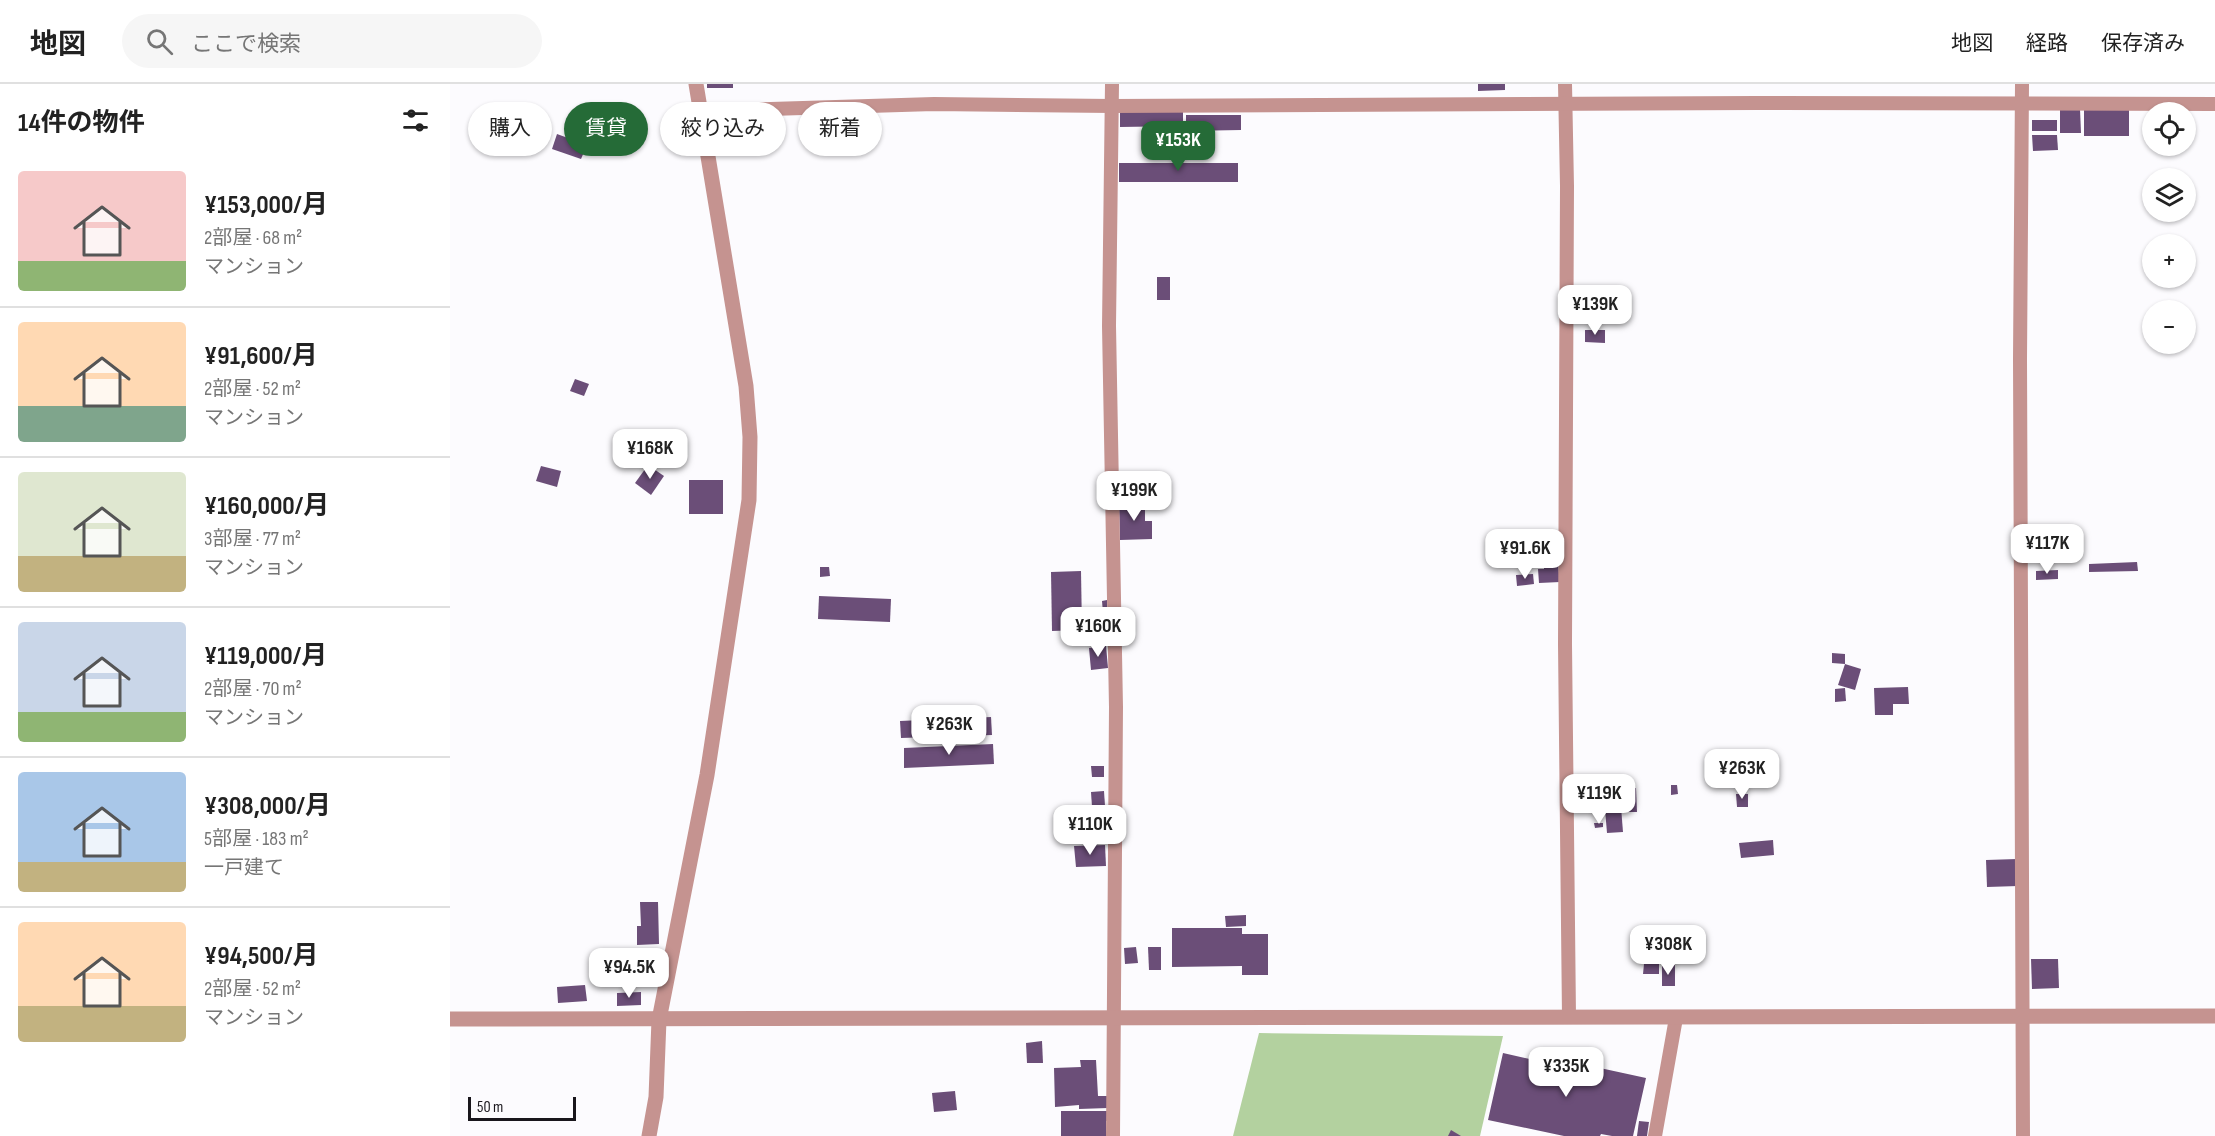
<!DOCTYPE html>
<html lang="ja">
<head>
<meta charset="utf-8">
<style>
	body { margin:0; font-family:"Sofia Sans Condensed","Noto Sans JP",sans-serif; background:#f6f6f6; color:#222; height:100vh; display:flex; flex-direction:column; font-size:22px; white-space:nowrap }
	* { box-sizing:border-box; margin:0 }
	p { font-size:20px; color:#767676 }
	.icon { flex:none; width:33px; height:33px; fill:none; stroke:currentColor; stroke-width:2; stroke-linecap:round; stroke-linejoin:round }
	.map { position:relative; flex:1; overflow:hidden }
	.sheet { display:flex; flex-direction:column; background:#fff; width:450px }
	.sheet>* { flex:none }
	.banner { position:absolute; left:18px; top:18px; width:570px; height:54px; display:flex; gap:12px }
	.fabs { position:absolute; left:1692px; top:18px; display:grid; gap:12px }
	.fabs a { display:grid; place-items:center; width:54px; height:54px; border-radius:50%; background:#fff; box-shadow:0 2px 4px #0004; font-size:30px }
	.scale { position:absolute; left:18px; bottom:15px; width:108px; box-sizing:border-box; padding-left:6px; border:3px solid #19161c; border-top:0; font-size:16px; line-height:21px; white-space:nowrap; color:#19161c; -webkit-text-stroke:4px #fcfbfe; paint-order:stroke }
	.price { position:absolute; translate:-50% -51px; padding:0 14px; border-radius:12px; background:#fff; color:#222; font-size:20px; line-height:39px; filter:drop-shadow(0 2px 3px #0008) }
	.price::after { content:''; position:absolute; left:50%; top:36px; width:18px; height:14px; margin-left:-9px; background:inherit; clip-path:polygon(0 0,100% 0,50% 100%) }
	.price.active { background:#256b37; color:#fff }
	ul { padding:0; list-style:none }
	li { display:flex; align-items:center; gap:18px; height:150px; padding:0 18px }
	li+li { border-top:2px solid #e0e0e0 }
	li span { display:grid; place-items:center; flex:none; width:168px; height:120px; border-radius:6px; color:#555 }
	li>.icon { margin-inline-start:auto }
	span .icon { width:72px; height:72px; fill:#fffc; stroke-width:1 }
	li b { font-size:26px }
	h2 { display:flex; justify-content:space-between; align-items:center; height:72px; padding:0 18px; font-size:26px }
	.pill { padding:0 21px; border-radius:27px; background:#fff; box-shadow:0 2px 4px #0004; font-size:21px; line-height:54px }
	.pill.active { background:#256b37; color:#fff }
	header { display:flex; align-items:center; gap:36px; box-sizing:border-box; height:84px; padding:0 30px; background:#fff; border-bottom:2px solid #e0e0e0 }
	header strong { font-size:28px }
	nav { display:flex; gap:33px; margin-inline-start:auto; font-size:21px }
	.search { width:420px; height:54px; background:#f6f6f6; display:flex; align-items:center; gap:15px; box-sizing:border-box; padding:0 21px; border-radius:33px; color:#767676; font-size:22px }
	main { display:flex; flex:1; min-height:0 }
	.map>svg:first-child { display:block }
	.forest { fill:#b3d19f }
	.building { fill:#6b4e78 }
	.lines { fill:none; stroke-linecap:round; stroke-linejoin:round }
	.minor { stroke:#c59390; stroke-width:14 }
	.tertiary { stroke:#c59390; stroke-width:15 }
</style>
</head>
<body>
<header>
<strong>地図</strong>
<div class="search"><svg class="icon" aria-label="search" viewBox="0 0 24 24"><circle cx="10" cy="10" r="6"/><path d="M15 15l6 6"/></svg>ここで検索</div>
<nav><a>地図</a><a>経路</a><a>保存済み</a></nav>
</header>
<main>
<section class="sheet">
<h2>14件の物件<svg class="icon" aria-label="filters" viewBox="0 0 24 24"><path d="M4 7h16M4 17h16"/><circle cx="9" cy="7" r="2"/><circle cx="15" cy="17" r="2"/></svg></h2>
<ul>
<li><span style="background:linear-gradient(#f6c9c9 75%,#8fb573 0)"><svg class="icon" aria-label="home" viewBox="0 0 24 24"><path d="M3 11l9-7 9 7M6 9v11h12V9"/></svg></span><div><b>¥153,000/月</b><p>2部屋 · 68 m²</p><p>マンション</p></div></li>
<li><span style="background:linear-gradient(#ffd9b3 70%,#7fa58c 0)"><svg class="icon" aria-label="home" viewBox="0 0 24 24"><path d="M3 11l9-7 9 7M6 9v11h12V9"/></svg></span><div><b>¥91,600/月</b><p>2部屋 · 52 m²</p><p>マンション</p></div></li>
<li><span style="background:linear-gradient(#dfe7d0 70%,#c2b280 0)"><svg class="icon" aria-label="home" viewBox="0 0 24 24"><path d="M3 11l9-7 9 7M6 9v11h12V9"/></svg></span><div><b>¥160,000/月</b><p>3部屋 · 77 m²</p><p>マンション</p></div></li>
<li><span style="background:linear-gradient(#c9d6e8 75%,#8fb573 0)"><svg class="icon" aria-label="home" viewBox="0 0 24 24"><path d="M3 11l9-7 9 7M6 9v11h12V9"/></svg></span><div><b>¥119,000/月</b><p>2部屋 · 70 m²</p><p>マンション</p></div></li>
<li><span style="background:linear-gradient(#a9c7e8 75%,#c2b280 0)"><svg class="icon" aria-label="home" viewBox="0 0 24 24"><path d="M3 11l9-7 9 7M6 9v11h12V9"/></svg></span><div><b>¥308,000/月</b><p>5部屋 · 183 m²</p><p>一戸建て</p></div></li>
<li><span style="background:linear-gradient(#ffd9b3 70%,#c2b280 0)"><svg class="icon" aria-label="home" viewBox="0 0 24 24"><path d="M3 11l9-7 9 7M6 9v11h12V9"/></svg></span><div><b>¥94,500/月</b><p>2部屋 · 52 m²</p><p>マンション</p></div></li>
</ul>
</section>
<div class="map">
<svg width="1765" height="1052" viewBox="0 0 1765 1052">
	<rect width="100%" height="100%" fill="#fcfbfe"/>
	<polygon class="forest" points="809,949 1053,952 1030,1052 783,1052"/>
	<g class="building">
		<rect x="257" y="0" width="26" height="4"/>
		<polygon points="1028,0 1055,0 1055,6 1028,7"/>
		<polygon points="1630,25 1631,49 1610,49 1610,26"/>
		<polygon points="1634,25 1679,26 1679,52 1634,52"/>
		<polygon points="733,27 733,42 670,43 670,28"/>
		<polygon points="736,31 791,31 791,46 736,47"/>
		<polygon points="58,33 77,42 68,62 49,53"/>
		<rect x="1582" y="36" width="25" height="11"/>
		<polygon points="107,50 137,61 131,75 102,65"/>
		<polygon points="1582,51 1607,51 1608,66 1583,67"/>
		<rect x="669" y="79" width="119" height="19"/>
		<rect x="707" y="193" width="13" height="23"/>
		<polygon points="1135,246 1155,246 1155,259 1135,258"/>
		<polygon points="125,295 139,300 134,312 120,307"/>
		<polygon points="198,381 214,392 201,411 185,399"/>
		<polygon points="91,382 111,387 107,403 86,397"/>
		<rect x="239" y="396" width="34" height="34"/>
		<polygon points="695,419 695,437 702,437 702,455 670,456 669,420"/>
		<polygon points="1687,478 1688,487 1639,488 1639,480"/>
		<polygon points="1094,480 1108,480 1110,498 1089,499 1088,485 1094,485"/>
		<polygon points="370,483 379,483 380,492 370,493"/>
		<polygon points="1608,486 1608,495 1586,496 1586,487"/>
		<polygon points="631,487 632,546 602,547 601,488"/>
		<polygon points="1083,490 1084,500 1067,502 1066,491"/>
		<polygon points="369,512 441,515 440,538 368,535"/>
		<polygon points="657,516 657,529 653,529 652,517"/>
		<polygon points="656,562 658,584 641,586 639,564"/>
		<polygon points="1382,569 1395,570 1395,580 1382,579"/>
		<polygon points="1395,580 1411,585 1405,606 1388,601"/>
		<polygon points="1458,603 1459,620 1443,620 1443,631 1425,631 1424,604"/>
		<polygon points="1395,604 1396,617 1385,618 1385,605"/>
		<polygon points="541,633 542,651 451,654 450,637"/>
		<polygon points="543,660 544,680 454,684 454,664"/>
		<polygon points="641,682 654,682 654,693 642,693"/>
		<polygon points="1221,701 1227,701 1228,710 1221,711"/>
		<polygon points="1186,704 1187,728 1177,728 1176,705"/>
		<polygon points="654,707 655,722 642,723 641,708"/>
		<polygon points="1286,710 1298,710 1298,723 1287,723"/>
		<polygon points="1171,723 1173,748 1157,749 1155,725"/>
		<polygon points="1144,739 1153,739 1153,743 1145,744"/>
		<polygon points="1323,756 1324,771 1291,774 1289,759"/>
		<polygon points="655,761 656,782 626,783 624,762"/>
		<polygon points="1567,775 1568,802 1537,803 1536,776"/>
		<polygon points="190,818 208,818 209,860 187,861 187,842 191,842"/>
		<polygon points="796,831 796,842 776,843 775,832"/>
		<polygon points="722,844 792,844 792,850 818,850 818,891 792,891 792,882 722,883"/>
		<polygon points="686,863 688,879 675,880 674,864"/>
		<polygon points="698,863 711,863 711,886 699,886"/>
		<polygon points="173,865 191,876 187,884 169,873"/>
		<polygon points="1581,875 1608,875 1609,904 1582,905"/>
		<polygon points="1194,880 1209,880 1209,890 1193,890"/>
		<rect x="1212" y="881" width="13" height="21"/>
		<polygon points="135,901 137,917 108,919 107,903"/>
		<polygon points="191,908 191,921 167,922 167,909"/>
		<polygon points="592,957 593,979 577,979 576,959"/>
		<polygon points="1053,969 1102,980 1104,974 1196,994 1183,1052 1162,1052 1151,1050 1150,1052 1114,1052 1038,1036"/>
		<polygon points="630,976 646,976 648,1012 658,1012 658,1024 629,1025 629,1021 605,1023 604,984 631,983"/>
		<polygon points="505,1007 507,1026 484,1028 482,1009"/>
		<polygon points="611,1027 660,1027 660,1037 656,1037 656,1052 611,1052"/>
		<polygon points="1189,1037 1199,1038 1197,1052 1187,1052"/>
		<polygon points="1001,1046 1011,1052 998,1052"/>
	</g>
	<g class="lines">
		<g class="minor">
			<polyline points="662,0 659,242 666,623 663,1052"/>
			<polyline points="1115,0 1117,102 1115,560 1119,933"/>
			<polyline points="1572,0 1570,275 1573,1052"/>
			<polyline points="250,27 484,20 662,22 1306,19 1765,20"/>
			<polyline points="1205,1052 1226,934"/>
		</g>
		<g class="tertiary">
			<polyline points="0,935 1765,932"/>
			<polyline points="199,1052 206,1013 209,936 257,691 299,416 300,353 296,302 246,0"/>
		</g>
	</g>
</svg>
<div class="fabs">
<a><svg class="icon" aria-label="locate" viewBox="0 0 24 24"><circle cx="12" cy="12" r="6"/><path d="M12 2v4M12 18v4M2 12h4M18 12h4"/></svg></a>
<a><svg class="icon" aria-label="layers" viewBox="0 0 24 24"><path d="M12 4l9 5-9 5-9-5zM3 14l9 5 9-5"/></svg></a>
<a>+</a>
<a>−</a>
</div>
<div class="scale">50 m</div>
<b class="price active" style="left:728px;top:88px">¥153K</b>
<b class="price" style="left:1145px;top:252px">¥139K</b>
<b class="price" style="left:200px;top:396px">¥168K</b>
<b class="price" style="left:684px;top:438px">¥199K</b>
<b class="price" style="left:1597px;top:491px">¥117K</b>
<b class="price" style="left:1075px;top:496px">¥91.6K</b>
<b class="price" style="left:648px;top:574px">¥160K</b>
<b class="price" style="left:499px;top:672px">¥263K</b>
<b class="price" style="left:1292px;top:716px">¥263K</b>
<b class="price" style="left:1149px;top:741px">¥119K</b>
<b class="price" style="left:640px;top:772px">¥110K</b>
<b class="price" style="left:1218px;top:892px">¥308K</b>
<b class="price" style="left:179px;top:915px">¥94.5K</b>
<b class="price" style="left:1116px;top:1014px">¥335K</b>
<div class="banner">
<a class="pill">購入</a>
<a class="pill active">賃貸</a>
<a class="pill">絞り込み</a>
<a class="pill">新着</a>
</div>
</div>
</main>
</body>
</html>
